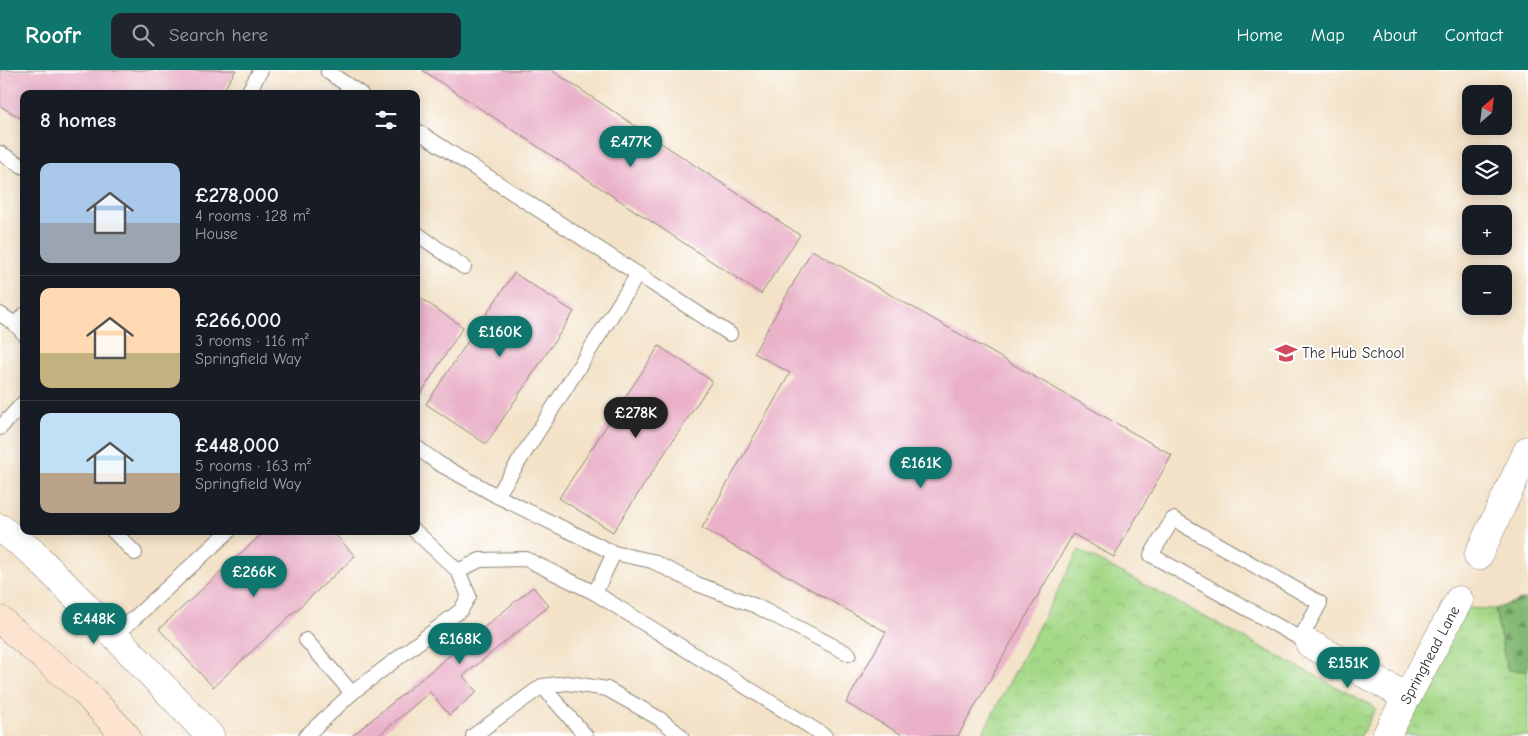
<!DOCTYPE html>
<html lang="en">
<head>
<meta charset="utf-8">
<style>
	body { margin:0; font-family:"Comic Neue",sans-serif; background:#20242c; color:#f1f3f6; height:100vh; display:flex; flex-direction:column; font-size:19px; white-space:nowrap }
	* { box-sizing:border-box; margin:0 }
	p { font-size:16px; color:#9ea1a6 }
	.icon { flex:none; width:28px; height:28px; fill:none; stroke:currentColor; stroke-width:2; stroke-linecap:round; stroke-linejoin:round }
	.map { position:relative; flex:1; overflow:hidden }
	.details { position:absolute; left:20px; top:20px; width:400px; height:445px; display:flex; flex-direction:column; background:#171b24; border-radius:10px; box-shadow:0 2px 12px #0003 }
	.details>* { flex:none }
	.needle { width:32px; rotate:28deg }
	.buttons { position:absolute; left:1462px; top:15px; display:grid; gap:10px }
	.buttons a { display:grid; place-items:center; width:50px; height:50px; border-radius:10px; background:#171b24; box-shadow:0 2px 12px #0003; font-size:25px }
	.price { position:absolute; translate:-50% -42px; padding:0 11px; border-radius:18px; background:#0f766e; color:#fff; font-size:16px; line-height:32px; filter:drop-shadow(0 1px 2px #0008) }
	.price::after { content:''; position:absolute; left:50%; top:30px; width:15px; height:11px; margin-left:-8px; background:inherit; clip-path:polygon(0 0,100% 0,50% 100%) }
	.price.current { background:#222; color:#fff }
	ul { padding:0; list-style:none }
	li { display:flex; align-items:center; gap:15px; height:125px; padding:0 20px }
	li+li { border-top:1px solid #363941 }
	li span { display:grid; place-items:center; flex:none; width:140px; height:100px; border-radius:10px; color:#555 }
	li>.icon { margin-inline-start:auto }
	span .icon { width:60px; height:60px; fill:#fffc; stroke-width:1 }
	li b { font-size:21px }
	h2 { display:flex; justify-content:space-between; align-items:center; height:60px; padding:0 20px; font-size:21px }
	header { display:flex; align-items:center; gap:30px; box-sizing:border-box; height:70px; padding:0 25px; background:#0f766e; color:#fff }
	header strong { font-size:24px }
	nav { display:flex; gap:28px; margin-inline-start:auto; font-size:18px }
	.search { width:350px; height:45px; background:#20242c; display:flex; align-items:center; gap:12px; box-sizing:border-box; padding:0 18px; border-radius:10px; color:#9ea1a6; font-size:19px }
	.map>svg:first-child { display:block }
	.grass { fill:url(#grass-tufts); stroke:#68825a }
	.forest { fill:url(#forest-firs); stroke:#587250 }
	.park { fill:url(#park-crowns); stroke:#68825a }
	.building { fill:#e9b0c7 }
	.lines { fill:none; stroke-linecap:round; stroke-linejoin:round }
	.service-casing { stroke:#8f8679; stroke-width:16 }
	.minor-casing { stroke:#8f8679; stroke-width:29 }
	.secondary-casing { stroke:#8f8679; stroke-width:29 }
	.service { stroke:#fff; stroke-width:14 }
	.minor { stroke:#fff; stroke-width:28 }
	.secondary { stroke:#fde4d1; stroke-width:28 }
	.labels { text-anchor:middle; stroke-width:4; stroke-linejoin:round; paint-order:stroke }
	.poi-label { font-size:15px; fill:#2b2b2b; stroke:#fff; text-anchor:start }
	.street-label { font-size:15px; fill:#2b2b2b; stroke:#fff }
</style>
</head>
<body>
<header>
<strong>Roofr</strong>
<div class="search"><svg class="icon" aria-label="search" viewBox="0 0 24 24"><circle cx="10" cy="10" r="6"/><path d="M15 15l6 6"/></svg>Search here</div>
<nav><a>Home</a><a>Map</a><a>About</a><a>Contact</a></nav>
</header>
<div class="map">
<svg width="1528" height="666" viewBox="0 0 1528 666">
	<defs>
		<pattern id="grass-tufts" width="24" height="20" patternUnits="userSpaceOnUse" patternTransform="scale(1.25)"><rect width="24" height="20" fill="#a5d988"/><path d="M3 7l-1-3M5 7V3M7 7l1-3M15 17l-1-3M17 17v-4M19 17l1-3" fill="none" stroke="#8eba76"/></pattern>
		<pattern id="forest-firs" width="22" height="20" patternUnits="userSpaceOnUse" patternTransform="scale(1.25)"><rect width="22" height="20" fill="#84b974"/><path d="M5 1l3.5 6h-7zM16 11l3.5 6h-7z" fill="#6c975f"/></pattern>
		<pattern id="park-crowns" width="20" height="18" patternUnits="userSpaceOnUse" patternTransform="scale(1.25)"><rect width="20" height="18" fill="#a5d988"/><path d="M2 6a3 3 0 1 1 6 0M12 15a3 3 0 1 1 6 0" fill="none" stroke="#8eba76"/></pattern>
	</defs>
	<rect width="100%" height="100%" fill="#fff"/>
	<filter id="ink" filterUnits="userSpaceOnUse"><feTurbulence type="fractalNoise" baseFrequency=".02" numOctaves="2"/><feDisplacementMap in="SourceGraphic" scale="10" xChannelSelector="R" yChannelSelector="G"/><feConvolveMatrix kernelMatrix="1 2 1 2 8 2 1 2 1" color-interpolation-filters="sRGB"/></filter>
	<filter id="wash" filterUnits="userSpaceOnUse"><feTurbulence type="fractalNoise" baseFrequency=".0096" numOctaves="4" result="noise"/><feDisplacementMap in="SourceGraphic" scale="20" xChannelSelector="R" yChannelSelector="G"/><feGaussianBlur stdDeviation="1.12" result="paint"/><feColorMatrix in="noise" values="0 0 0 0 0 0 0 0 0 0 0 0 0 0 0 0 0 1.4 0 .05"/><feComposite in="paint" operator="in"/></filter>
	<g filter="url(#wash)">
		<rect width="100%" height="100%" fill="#f3e2c7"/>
		<polygon class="grass" points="1463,538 1495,539 1507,599 1528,601 1528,666 1395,666"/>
		<polygon class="forest" points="1520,530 1528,530 1528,601 1507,600 1495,539"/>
		<polygon class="park" points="1079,480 1376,638 1361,666 981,666"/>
		<g id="blocks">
			<g class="building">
				<polygon points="0,0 236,0 221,24 24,24 24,50 0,36"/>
				<polygon points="422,0 551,0 800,165 761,224"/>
				<polygon points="812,180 1172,385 1114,487 1073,464 958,666 904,666 846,633 886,562 702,458 790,303 754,283"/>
				<polygon points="514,203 574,242 486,374 426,334"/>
				<polygon points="416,225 463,257 416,331"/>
				<polygon points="659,276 712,311 613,462 559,428"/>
				<polygon points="265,461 332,461 355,486 213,617 159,559"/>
				<polygon points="533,517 549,536 463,606 477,622 449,645 430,622 378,666 352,666"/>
			</g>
		</g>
	</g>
	<g filter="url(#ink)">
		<use href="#blocks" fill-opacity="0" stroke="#8f8679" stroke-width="1"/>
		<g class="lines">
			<g class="service-casing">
				<g id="service">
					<polyline points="328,2 361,24"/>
					<polyline points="247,24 261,0"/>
					<polyline points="416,60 730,264"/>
					<polyline points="0,83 24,97"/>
					<polyline points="416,163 464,197"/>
					<polyline points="0,244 15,254 24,264"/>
					<polyline points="15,254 24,245"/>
					<polyline points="0,358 24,332"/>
					<polyline points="416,377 438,393 497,426 614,483 652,491 697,514 756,536 849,584"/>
					<polyline points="497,426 638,204"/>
					<polyline points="113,461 135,483"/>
					<polyline points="458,501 480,490 526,489 595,523 825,666"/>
					<polyline points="595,523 614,483"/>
					<polyline points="115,566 229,461"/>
					<polyline points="1300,569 1320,533 1173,449 1151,485 1310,574"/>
					<polyline points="306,570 352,623"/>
					<polyline points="542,616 586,666"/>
					<polyline points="306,666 352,623 461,540 469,526 458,501 415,461"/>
					<polyline points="473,666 542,616 567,613 607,619 660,649 681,666"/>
				</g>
			</g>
			<g class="minor-casing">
				<g id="minor">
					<polyline points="0,458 32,482 115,566 210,666"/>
					<polyline points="1478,486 1528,380"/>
					<polyline points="1310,574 1407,627"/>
					<polyline points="1386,666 1459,530"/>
				</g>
			</g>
			<g class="secondary-casing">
				<polyline id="secondary" points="0,550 85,622 126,666"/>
			</g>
			<use href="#service" class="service"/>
			<use href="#minor" class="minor"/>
			<use href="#secondary" class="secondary"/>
		</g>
	</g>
	<defs>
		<g id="school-bare" transform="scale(1.725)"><path d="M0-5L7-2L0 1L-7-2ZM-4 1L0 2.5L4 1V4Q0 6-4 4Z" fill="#d1495b" stroke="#fff" stroke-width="2.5" paint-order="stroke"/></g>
	</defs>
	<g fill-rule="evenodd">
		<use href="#school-bare" x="1286" y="283"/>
	</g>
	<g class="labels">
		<g class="poi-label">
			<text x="1302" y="288">The Hub School</text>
		</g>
		<g class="street-label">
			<text transform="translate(1430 585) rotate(-62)" y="5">Springhead Lane</text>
		</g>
	</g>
</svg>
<div class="buttons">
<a><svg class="needle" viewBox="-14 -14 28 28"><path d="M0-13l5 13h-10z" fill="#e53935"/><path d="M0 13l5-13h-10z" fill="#9ea1a6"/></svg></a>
<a><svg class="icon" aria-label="layers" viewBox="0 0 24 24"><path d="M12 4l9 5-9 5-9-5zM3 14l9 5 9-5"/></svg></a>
<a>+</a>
<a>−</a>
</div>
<b class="price" style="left:631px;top:98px">£477K</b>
<b class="price" style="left:500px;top:288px">£160K</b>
<b class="price current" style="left:636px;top:369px">£278K</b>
<b class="price" style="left:921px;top:419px">£161K</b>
<b class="price" style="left:254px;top:528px">£266K</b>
<b class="price" style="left:94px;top:575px">£448K</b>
<b class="price" style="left:460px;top:595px">£168K</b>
<b class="price" style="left:1348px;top:619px">£151K</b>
<section class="details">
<h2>8 homes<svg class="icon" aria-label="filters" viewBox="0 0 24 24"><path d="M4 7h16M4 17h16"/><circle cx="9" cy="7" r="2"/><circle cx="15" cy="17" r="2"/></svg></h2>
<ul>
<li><span style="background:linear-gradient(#a9c7e8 60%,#9aa5b1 0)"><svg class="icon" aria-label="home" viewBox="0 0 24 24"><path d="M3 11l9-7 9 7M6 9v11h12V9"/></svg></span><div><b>£278,000</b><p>4 rooms · 128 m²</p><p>House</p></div></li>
<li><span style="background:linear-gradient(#ffd9b3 65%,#c2b280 0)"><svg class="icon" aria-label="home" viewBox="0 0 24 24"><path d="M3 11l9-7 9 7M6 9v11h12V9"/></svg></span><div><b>£266,000</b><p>3 rooms · 116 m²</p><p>Springfield Way</p></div></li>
<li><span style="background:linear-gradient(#bfe0f5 60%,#b9a48a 0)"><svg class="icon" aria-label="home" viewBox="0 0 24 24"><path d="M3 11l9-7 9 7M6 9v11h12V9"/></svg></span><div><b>£448,000</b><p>5 rooms · 163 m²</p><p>Springfield Way</p></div></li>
</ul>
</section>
</div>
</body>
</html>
